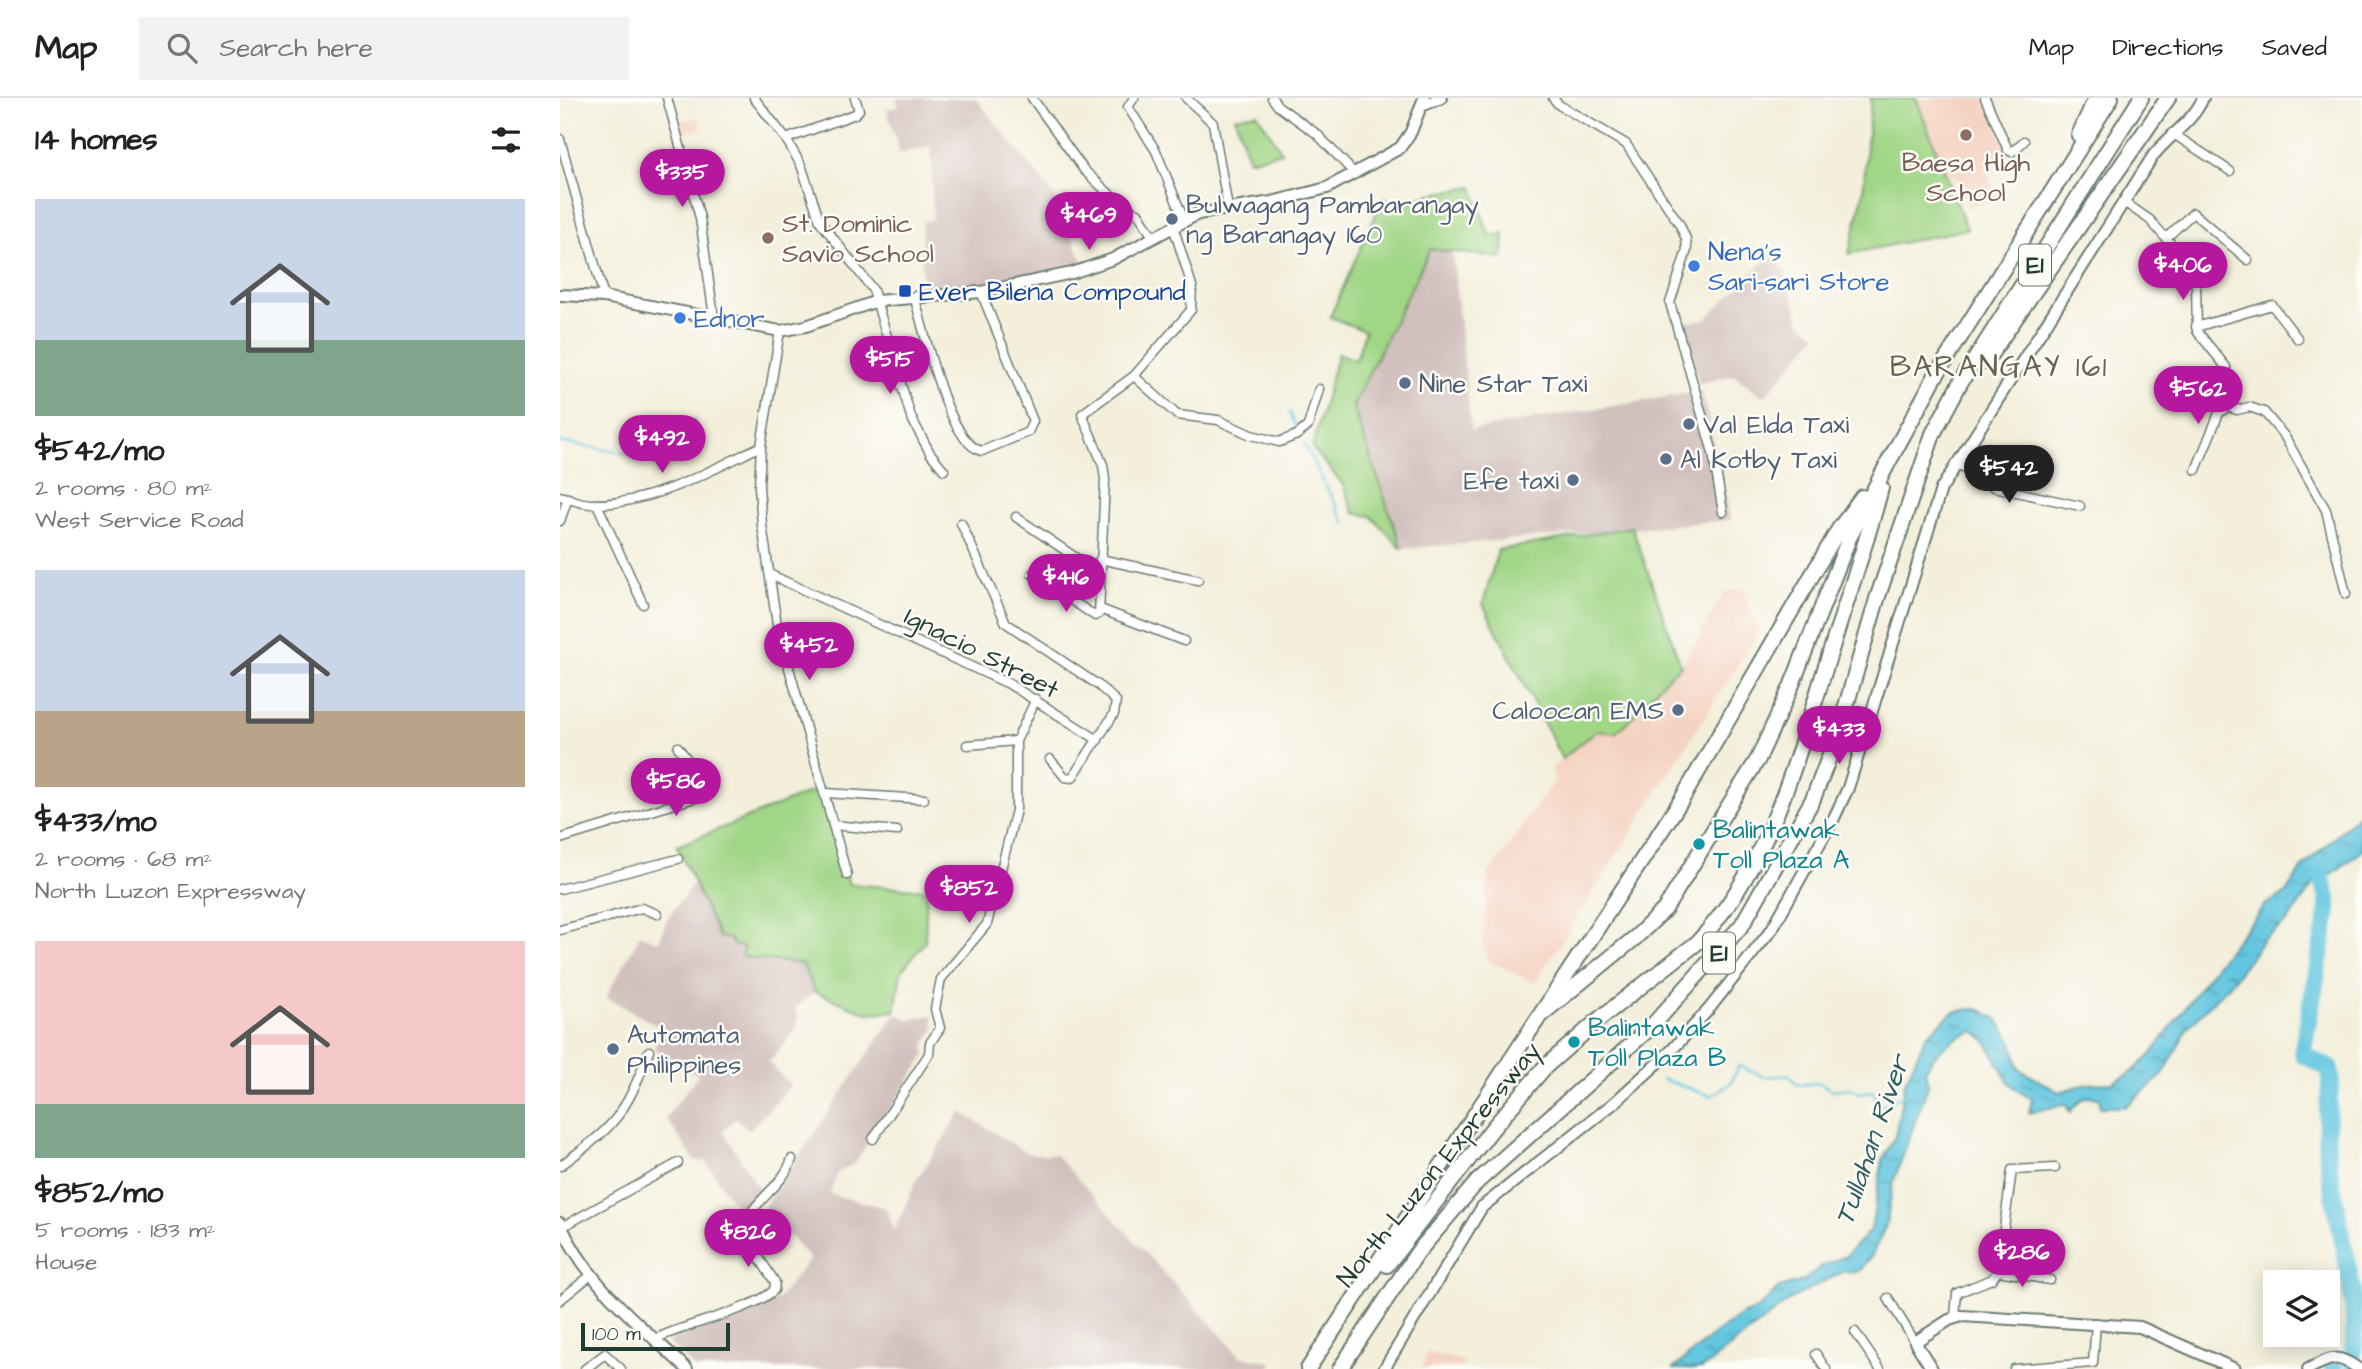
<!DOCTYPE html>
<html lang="en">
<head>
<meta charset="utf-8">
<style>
	body { margin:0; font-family:"Architects Daughter",sans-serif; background:#f2f2f2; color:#222; height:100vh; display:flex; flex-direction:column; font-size:26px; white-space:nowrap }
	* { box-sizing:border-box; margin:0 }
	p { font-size:23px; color:#767676 }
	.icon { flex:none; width:38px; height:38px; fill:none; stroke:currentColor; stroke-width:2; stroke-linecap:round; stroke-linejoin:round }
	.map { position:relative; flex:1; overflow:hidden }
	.panel { display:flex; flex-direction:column; background:#fff; width:560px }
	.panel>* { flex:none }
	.controls { position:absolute; left:1703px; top:1172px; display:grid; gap:14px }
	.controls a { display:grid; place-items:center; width:77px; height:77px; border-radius:0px; background:#fff; box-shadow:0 4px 18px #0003; font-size:35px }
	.scale { position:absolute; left:21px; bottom:18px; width:149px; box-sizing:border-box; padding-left:7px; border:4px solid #1f3d34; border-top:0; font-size:19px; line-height:24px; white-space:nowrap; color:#1f3d34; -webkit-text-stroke:5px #fdfcf7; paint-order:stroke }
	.price { position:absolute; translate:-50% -60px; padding:0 16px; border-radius:24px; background:#b5179e; color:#fff; font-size:23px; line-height:46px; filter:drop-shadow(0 2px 4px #0008) }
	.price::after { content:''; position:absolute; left:50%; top:42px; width:21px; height:16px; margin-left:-10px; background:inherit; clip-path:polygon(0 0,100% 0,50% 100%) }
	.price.on { background:#222; color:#fff }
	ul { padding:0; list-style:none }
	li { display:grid; align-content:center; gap:14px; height:371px; padding:0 35px }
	li span { display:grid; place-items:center; height:217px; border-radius:0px; color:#555 }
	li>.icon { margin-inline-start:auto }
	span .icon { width:126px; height:126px; fill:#fffc; stroke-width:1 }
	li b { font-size:30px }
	h2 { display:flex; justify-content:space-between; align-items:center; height:84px; padding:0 35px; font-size:30px }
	header { display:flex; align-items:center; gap:42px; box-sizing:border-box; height:98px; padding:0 35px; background:#fff; border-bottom:2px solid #e0e0e0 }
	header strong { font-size:33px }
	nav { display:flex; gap:38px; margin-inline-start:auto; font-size:24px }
	.search { width:490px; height:63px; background:#f2f2f2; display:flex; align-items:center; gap:18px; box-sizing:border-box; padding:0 24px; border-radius:0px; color:#767676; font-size:26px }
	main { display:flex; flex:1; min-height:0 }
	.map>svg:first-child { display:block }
	.built { fill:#f5d3c2 }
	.industrial { fill:#d1c0bd }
	.green { fill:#a1d687; stroke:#608a5e; stroke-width:2 }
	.water { fill:url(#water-ripples); stroke:#40828a; stroke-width:2 }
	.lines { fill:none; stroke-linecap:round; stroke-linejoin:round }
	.stream { stroke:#62c6e0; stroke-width:2.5 }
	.river { stroke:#62c6e0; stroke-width:18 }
	.street-casing { stroke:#697b6e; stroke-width:11 }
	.secondary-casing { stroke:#697b6e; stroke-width:14 }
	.highway-casing { stroke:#697b6e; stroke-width:18 }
	.street { stroke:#fff; stroke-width:8 }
	.secondary { stroke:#fff; stroke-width:10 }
	.highway { stroke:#fff; stroke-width:14 }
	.education-dot { fill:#8d6e63; stroke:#fdfcf7; stroke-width:2.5 }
	.service-dot { fill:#5c6f8a; stroke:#fdfcf7; stroke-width:2.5 }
	.shop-dot { fill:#3f7fe0; stroke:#fdfcf7; stroke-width:2.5 }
	.transit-dot { fill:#1a4fb4; stroke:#fdfcf7; stroke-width:2.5 }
	.culture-dot { fill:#0f9aa8; stroke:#fdfcf7; stroke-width:2.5 }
	.labels { text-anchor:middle; stroke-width:5; stroke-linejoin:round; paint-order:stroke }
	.shield { fill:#fdfcf7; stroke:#62766e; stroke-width:2 }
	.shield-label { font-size:24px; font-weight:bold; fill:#1f3d34 }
	.education-label { font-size:26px; fill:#785e54; stroke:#fdfcf7 }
	.service-label { font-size:26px; fill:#4e5e75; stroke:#fdfcf7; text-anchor:start }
	.shop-label { font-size:26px; fill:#366cbe; stroke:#fdfcf7; text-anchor:start }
	.transit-label { font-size:26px; fill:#164399; stroke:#fdfcf7; text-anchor:start }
	.street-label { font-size:26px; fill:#1f3d34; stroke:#fdfcf7 }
	.culture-label { font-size:26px; fill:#0d838f; stroke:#fdfcf7; text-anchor:start }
	.water-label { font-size:28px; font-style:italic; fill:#305f5f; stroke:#fdfcf7 }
	.quarter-label { font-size:30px; letter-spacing:2px; fill:#676450; stroke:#fdfcf7 }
</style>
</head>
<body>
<header>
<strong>Map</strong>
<div class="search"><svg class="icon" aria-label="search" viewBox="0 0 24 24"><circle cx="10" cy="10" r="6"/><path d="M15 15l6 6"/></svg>Search here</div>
<nav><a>Map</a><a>Directions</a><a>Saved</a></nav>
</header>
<main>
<section class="panel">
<h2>14 homes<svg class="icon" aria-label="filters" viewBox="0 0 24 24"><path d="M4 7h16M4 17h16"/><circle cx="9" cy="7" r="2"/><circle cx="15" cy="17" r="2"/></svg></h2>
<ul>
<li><span style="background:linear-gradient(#c9d6e8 65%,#7fa58c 0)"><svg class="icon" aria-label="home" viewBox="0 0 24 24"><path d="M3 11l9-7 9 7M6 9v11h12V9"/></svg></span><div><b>$542/mo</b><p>2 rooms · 80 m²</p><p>West Service Road</p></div></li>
<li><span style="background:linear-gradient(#c9d6e8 65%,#b9a48a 0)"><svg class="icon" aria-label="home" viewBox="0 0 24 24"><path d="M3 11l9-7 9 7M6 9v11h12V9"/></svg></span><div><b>$433/mo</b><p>2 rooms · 68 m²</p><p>North Luzon Expressway</p></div></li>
<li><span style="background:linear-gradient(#f6c9c9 75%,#7fa58c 0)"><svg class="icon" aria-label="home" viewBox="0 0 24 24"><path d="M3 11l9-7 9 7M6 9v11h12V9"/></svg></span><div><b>$852/mo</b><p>5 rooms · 183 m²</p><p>House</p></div></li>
</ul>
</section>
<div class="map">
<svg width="1802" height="1271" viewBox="0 0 1802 1271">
	<defs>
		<pattern id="water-ripples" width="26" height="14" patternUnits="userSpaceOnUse" patternTransform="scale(1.75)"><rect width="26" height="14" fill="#62c6e0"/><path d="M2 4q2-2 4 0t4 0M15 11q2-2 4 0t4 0" fill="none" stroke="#50a2b6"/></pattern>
	</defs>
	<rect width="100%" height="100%" fill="#fdfcf7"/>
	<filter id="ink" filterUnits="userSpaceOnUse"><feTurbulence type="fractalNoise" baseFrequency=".0143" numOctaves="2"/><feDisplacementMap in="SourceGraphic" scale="14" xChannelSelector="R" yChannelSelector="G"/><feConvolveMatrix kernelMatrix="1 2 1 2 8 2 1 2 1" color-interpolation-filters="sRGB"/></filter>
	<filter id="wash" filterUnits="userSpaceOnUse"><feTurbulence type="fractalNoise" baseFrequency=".00686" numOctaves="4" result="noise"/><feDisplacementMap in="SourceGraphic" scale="28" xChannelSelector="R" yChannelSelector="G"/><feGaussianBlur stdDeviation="1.57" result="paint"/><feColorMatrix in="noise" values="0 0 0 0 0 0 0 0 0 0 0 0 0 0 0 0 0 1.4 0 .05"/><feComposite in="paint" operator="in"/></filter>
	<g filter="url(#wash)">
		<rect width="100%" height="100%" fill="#f3efdb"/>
		<g class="built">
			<polygon points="1356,0 1424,0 1450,59 1425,69 1436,101 1408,110 1396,78 1387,80"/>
			<polygon points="139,20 141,31 122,34 120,23"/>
			<polygon points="1183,491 1200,532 975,885 929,863 921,845 929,776 995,682 991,671 1036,633 1055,635 1073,622 1101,582 1121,568 1165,494"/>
			<polygon points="867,1254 903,1263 902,1269 862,1271"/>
		</g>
		<g class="industrial">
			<polygon points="336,0 415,0 493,96 525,168 418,188 362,192 362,124 373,122 371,48 340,56 327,12 339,8"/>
			<polygon points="870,151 892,152 911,332 1142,293 1171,422 842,451 793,308"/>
			<polygon points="1210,158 1225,172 1241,225 1257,237 1204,299 1174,277 1139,286 1122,225 1146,221"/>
			<polygon points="135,783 158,839 172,841 183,849 184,859 242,866 255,894 234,910 238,921 235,933 209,964 231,988 189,1032 176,1020 163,1033 201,1094 181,1116 145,1063 135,1063 106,1020 138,977 95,951 101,930 46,899 80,837 99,844 107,821"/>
			<polygon points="336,915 349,922 372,917 375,930 364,949 366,956 294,1066 277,1075 270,1096 326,1110 334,1133 357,1081 401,1014 469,1056 495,1056 680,1258 713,1264 708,1271 136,1271 109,1245 119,1232 218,1201 250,1161 204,1109"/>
		</g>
		<g class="green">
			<polygon points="1311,0 1356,0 1407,131 1289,156 1303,96"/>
			<polygon points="697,15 722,54 689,62 675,19"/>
			<polygon points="913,89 929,137 944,136 943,160 870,151 793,308 842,451 811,418 794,415 782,385 752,350 778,255 796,262 805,233 770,219 823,100 840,108 870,96"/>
			<path d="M1072,429L1121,568C1094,587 1081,616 1055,635L1036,633L1002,661L923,506L938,452Z"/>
			<polygon points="261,690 289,786 367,792 365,844 341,874 335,913 307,915 255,894 242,866 183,859 183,849 172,847 171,841 159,839 117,748"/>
		</g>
		<path class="water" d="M1802,714V753L1763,783L1755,784L1727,824L1704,841L1671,885L1628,929L1603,977L1565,1009H1540V1001C1525,995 1519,1003 1510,1014L1505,1006L1469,1015L1472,1000C1434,986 1442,951 1414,933C1391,940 1376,952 1365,973L1368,988L1333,1085L1326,1127L1312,1157L1300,1173L1282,1174L1231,1201L1142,1271H1113L1153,1237L1180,1218L1199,1210L1219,1190L1243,1183L1262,1168L1286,1158L1311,1131L1323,1061L1335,1038L1345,984L1366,938L1393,914L1418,910L1437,921L1452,944L1459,971L1499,994L1526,986L1552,985L1571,975L1591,957L1655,868L1706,806L1725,796L1742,770Z"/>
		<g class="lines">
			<g class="stream">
				<polyline points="730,315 737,330"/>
				<polyline points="0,344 99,361 135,323"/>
				<polyline points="744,346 786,427"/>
				<polyline points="1102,981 1151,998 1171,985 1179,968 1205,979 1229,977 1238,987 1260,985 1272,992 1291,990 1300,995 1313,993 1320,1010 1345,996"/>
			</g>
			<g class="river">
				<path d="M1759,773L1768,800V813L1743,952L1744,957L1770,971L1771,978C1769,1005 1764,1035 1768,1063C1776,1124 1802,1202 1792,1262"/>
				<polyline points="1773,1271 1775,1270"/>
			</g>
		</g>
	</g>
	<g filter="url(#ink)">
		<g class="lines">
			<g class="street-casing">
				<g id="street">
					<polyline points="107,0 140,120 154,219"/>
					<polyline points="194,0 226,41 241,67 260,123 313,192 351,319 370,355 384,372"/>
					<polyline points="472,0 524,72 562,108 578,115 593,139"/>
					<polyline points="574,0 568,9 596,53 624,122"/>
					<polyline points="626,0 653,25 668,110"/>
					<polyline points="712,0 718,8 757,36 795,76"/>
					<polyline points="993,0 999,7 1066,46 1120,127 1126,141 1127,152 1110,205 1153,355 1163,414"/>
					<polyline points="1425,0 1448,52 1452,54 1464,43"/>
					<polyline points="1612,35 1670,73"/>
					<polyline points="0,41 44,199"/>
					<polyline points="226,41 295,16 299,12 295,0"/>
					<polyline points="1564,104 1590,122 1625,162 1636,188 1637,233 1666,269 1668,309"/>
					<polyline points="1606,140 1633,115 1688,162"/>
					<path d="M354,198C364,230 387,346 422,353L468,334L473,323L421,194"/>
					<polyline points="1636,229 1712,207 1738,241"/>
					<polyline points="220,233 201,348 199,389 202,427 217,527 287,777"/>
					<polyline points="574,278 617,317 658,322 691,337 719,344 737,337 748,328 759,291"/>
					<polyline points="1668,309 1677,312 1689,309 1704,314 1725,339 1766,412 1786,496"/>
					<polyline points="1395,365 1434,389 1520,408"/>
					<polyline points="1636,372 1659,315 1668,309"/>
					<path d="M0,398C11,401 20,406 32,406C90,407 150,373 201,348"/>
					<polyline points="37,406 83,506"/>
					<polyline points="456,419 540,476"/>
					<polyline points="0,423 8,400"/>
					<polyline points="401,425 446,525 538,587 556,603 554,616 512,680 505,679 490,661"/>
					<polyline points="540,461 638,482"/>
					<polyline points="472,476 535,518 539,516 545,381 543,367 522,316 574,278 631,212 632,188 613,128"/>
					<polyline points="211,477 449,586 538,642"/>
					<polyline points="540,511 624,543"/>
					<polyline points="407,647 456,643"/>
					<polyline points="265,695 364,701"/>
					<polyline points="273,727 337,733"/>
					<polyline points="0,741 141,698 145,685 118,649"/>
					<polyline points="0,791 118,761"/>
					<polyline points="0,832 82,810 97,816"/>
					<polyline points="313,1041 369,956 370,945 380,930 375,911 381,881 427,826 456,712 456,643 476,601"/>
					<path d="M0,1068C55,1028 65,1018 89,953"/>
					<polyline points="2,1129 118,1065"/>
					<polyline points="1438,1173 1490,1182"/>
					<polyline points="1328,1200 1355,1244"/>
					<polyline points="0,1202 30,1178"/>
					<polyline points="1395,1219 1397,1195 1432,1181 1438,1173 1452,1072 1495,1070"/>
					<polyline points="1295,1234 1320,1271"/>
					<path d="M95,1241C125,1226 194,1212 214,1192L215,1184L182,1134C188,1105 222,1091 232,1061"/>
					<polyline points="1256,1256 1266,1271"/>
					<polyline points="25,1271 45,1256 61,1271"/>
					<polyline points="1454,1271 1533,1265 1536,1225"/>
				</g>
			</g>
			<g class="secondary-casing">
				<g id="secondary">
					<polyline points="861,8 881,0"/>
					<polyline points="0,197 44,199 220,233 246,228 317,203 421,194 512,175 553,161 638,116 712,104 767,90 840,50 851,34 864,0"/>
					<path d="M0,1125C27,1186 79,1226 127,1271"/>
					<path d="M824,1271L922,1109L1054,1005L1111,953L1149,911L1212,831L1274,720L1288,690L1381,391L1593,58C1607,39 1634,23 1643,0"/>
					<polyline points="1372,1271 1355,1244 1389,1222 1402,1218 1580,1229 1675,1271"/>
					<path d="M1748,1271C1773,1259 1776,1255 1799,1271"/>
				</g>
			</g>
			<g class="highway-casing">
				<g id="highway">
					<polyline points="1519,37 1536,0"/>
					<polyline points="1425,264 1608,0"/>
					<polyline points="983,915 1076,839 1105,811 1143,749 1198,661 1231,589 1289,440 1328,365 1375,279 1551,0"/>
					<path d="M827,1167L932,1031L985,969L1043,918L1138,844C1212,765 1239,652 1271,552C1288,498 1307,444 1321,390"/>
					<polyline points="748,1271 1122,701 1279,431 1302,399"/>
					<polyline points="780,1271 857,1155 918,1083 1092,928 1182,827 1253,701 1278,636 1317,501 1373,336 1400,285 1581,0"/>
				</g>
			</g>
			<use href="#street" class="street"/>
			<use href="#secondary" class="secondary"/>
			<use href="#highway" class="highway"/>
		</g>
	</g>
	<g class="education-dot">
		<circle cx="1406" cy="37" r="7"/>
		<circle cx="208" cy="140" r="7"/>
	</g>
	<g class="service-dot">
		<circle cx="612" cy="121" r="7"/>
		<circle cx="845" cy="285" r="7"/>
		<circle cx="1129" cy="326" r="7"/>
		<circle cx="1106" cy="361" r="7"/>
		<circle cx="1013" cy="382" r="7"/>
		<circle cx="1118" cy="612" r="7"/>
		<circle cx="53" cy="951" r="7"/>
	</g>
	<g class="shop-dot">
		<circle cx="1134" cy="168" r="7"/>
		<circle cx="120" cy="220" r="7"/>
	</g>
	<rect class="transit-dot" x="338" y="186" width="14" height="14" rx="3.5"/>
	<g class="culture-dot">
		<circle cx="1139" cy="746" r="7"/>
		<circle cx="1014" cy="944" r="7"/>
	</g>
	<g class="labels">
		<g class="shield">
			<rect x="1459" y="146.5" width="32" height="41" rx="5"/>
			<rect x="1143" y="834.5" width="32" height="41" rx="5"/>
		</g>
		<g class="shield-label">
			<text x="1475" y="175">E1</text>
			<text x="1159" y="863">E1</text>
		</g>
		<g class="education-label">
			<text x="1406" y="73">Baesa High<tspan x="1406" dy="30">School</tspan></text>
			<text x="222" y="134" text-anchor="start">St. Dominic<tspan x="222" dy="30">Savio School</tspan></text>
		</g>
		<g class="service-label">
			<text x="626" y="115">Bulwagang Pambarangay<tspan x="626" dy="30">ng Barangay 160</tspan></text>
			<text x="859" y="294">Nine Star Taxi</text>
			<text x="1143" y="335">Val Elda Taxi</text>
			<text x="1120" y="370">Al Kotby Taxi</text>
			<text x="999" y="391" text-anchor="end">Efe taxi</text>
			<text x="1104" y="621" text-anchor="end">Caloocan EMS</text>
			<text x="67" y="945">Automata<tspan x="67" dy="30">Philippines</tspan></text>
		</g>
		<g class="shop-label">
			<text x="1148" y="162">Nena's<tspan x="1148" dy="30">Sari-sari Store</tspan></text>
			<text x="134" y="229">Ednor</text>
		</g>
		<g class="transit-label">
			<text x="359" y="202">Ever Bilena Compound</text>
		</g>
		<g class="street-label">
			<text transform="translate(422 554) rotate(27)" y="9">Ignacio Street</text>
			<text transform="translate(878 1066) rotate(-51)" y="9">North Luzon Expressway</text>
		</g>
		<g class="culture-label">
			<text x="1153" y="740">Balintawak<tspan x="1153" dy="30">Toll Plaza A</tspan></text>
			<text x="1028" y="938">Balintawak<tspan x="1028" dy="30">Toll Plaza B</tspan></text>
		</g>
		<g class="water-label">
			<text transform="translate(1311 1042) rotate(-71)" y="10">Tullahan River</text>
		</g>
		<g class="quarter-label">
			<text x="1439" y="278">BARANGAY 161</text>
		</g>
	</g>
</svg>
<div class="controls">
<a><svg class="icon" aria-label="layers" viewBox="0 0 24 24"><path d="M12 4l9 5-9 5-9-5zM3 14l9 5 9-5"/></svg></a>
</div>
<div class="scale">100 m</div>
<b class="price" style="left:122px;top:111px">$335</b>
<b class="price" style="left:529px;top:154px">$469</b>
<b class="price" style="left:1623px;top:204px">$406</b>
<b class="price" style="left:330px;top:298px">$515</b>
<b class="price" style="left:1638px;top:328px">$562</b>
<b class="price" style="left:102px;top:377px">$492</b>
<b class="price on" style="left:1449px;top:407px">$542</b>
<b class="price" style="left:506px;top:516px">$416</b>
<b class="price" style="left:249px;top:584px">$452</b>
<b class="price" style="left:1279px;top:668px">$433</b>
<b class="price" style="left:116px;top:720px">$586</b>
<b class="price" style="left:409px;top:827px">$852</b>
<b class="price" style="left:188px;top:1171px">$826</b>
<b class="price" style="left:1462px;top:1191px">$286</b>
</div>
</main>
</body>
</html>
